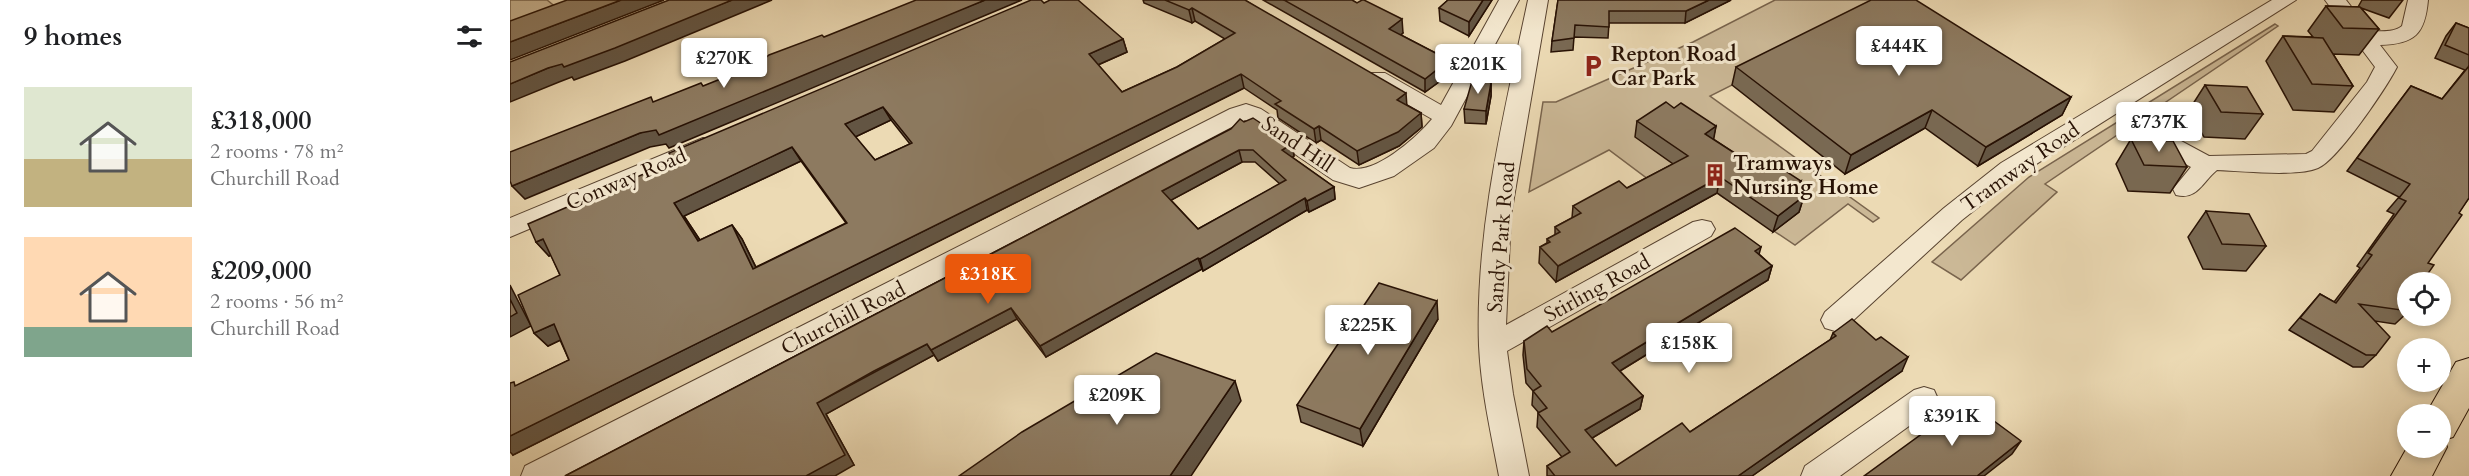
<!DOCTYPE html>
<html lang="en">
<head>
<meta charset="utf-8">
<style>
	body { margin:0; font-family:Cardo,serif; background:#f6f6f6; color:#202124; height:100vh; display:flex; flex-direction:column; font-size:22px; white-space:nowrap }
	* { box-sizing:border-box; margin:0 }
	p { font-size:20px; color:#757577 }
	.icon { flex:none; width:33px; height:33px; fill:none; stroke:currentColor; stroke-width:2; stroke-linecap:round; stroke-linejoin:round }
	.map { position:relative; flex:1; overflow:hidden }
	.details { display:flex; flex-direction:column; background:#fff; width:510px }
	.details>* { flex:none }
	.controls { position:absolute; left:1887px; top:272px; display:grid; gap:12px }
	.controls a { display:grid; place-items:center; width:54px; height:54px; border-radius:50%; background:#fff; box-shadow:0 3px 9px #0003; font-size:30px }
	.price { position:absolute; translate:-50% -51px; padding:0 14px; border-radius:6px; background:#fff; color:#222; font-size:20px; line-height:39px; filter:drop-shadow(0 2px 3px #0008) }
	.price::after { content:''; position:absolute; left:50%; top:36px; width:18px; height:14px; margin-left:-9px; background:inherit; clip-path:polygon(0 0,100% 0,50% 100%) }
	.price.current { background:#ea580c; color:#fff }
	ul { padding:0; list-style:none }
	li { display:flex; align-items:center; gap:18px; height:150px; padding:0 24px }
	li span { display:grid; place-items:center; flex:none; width:168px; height:120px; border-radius:0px; color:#555 }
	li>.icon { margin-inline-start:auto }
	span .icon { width:72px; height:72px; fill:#fffc; stroke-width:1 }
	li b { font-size:26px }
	h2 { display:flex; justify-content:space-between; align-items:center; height:72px; padding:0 24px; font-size:26px }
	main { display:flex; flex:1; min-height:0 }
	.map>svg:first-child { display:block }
	.green { fill:#cbb896; stroke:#79644d; stroke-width:1.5 }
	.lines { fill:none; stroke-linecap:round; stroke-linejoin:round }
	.minor-casing { stroke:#584330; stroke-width:2 }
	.trunk-casing { stroke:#271104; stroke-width:2 }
	.minor { fill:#f3e7ce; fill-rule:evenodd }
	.trunk { fill:#ecdab4; fill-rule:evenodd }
	.wall { fill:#796953; stroke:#271104; stroke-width:1.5; fill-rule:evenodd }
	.shaded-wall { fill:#635543; stroke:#271104; stroke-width:1.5 }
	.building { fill:#8d7a60; stroke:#271104; stroke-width:1.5; fill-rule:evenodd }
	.labels { text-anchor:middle; stroke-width:6; stroke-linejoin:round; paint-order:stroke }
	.poi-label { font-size:21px; font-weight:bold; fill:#271104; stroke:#f3e7ce; text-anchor:start }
	.street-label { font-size:21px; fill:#271104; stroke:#f3e7ce }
</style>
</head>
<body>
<main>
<section class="details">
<h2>9 homes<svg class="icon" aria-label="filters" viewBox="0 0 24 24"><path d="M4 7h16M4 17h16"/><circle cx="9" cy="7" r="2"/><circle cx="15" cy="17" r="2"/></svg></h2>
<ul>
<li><span style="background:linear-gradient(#dfe7d0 60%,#c2b280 0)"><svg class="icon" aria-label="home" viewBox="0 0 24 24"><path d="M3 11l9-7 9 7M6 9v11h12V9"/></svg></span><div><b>£318,000</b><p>2 rooms · 78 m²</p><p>Churchill Road</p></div></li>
<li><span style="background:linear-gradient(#ffd9b3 75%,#7fa58c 0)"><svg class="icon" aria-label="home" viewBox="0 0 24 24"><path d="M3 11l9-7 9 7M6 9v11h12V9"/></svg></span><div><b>£209,000</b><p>2 rooms · 56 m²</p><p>Churchill Road</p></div></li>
</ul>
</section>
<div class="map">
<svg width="1959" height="476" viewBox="0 0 1959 476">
	<rect width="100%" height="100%" fill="#ecdab4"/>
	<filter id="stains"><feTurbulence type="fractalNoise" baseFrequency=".00333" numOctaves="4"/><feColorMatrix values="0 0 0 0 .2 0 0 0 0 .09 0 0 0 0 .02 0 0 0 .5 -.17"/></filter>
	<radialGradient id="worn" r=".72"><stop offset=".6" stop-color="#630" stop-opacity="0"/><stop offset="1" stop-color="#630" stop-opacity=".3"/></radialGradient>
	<g class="green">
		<polygon points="0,0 37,0 58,17 0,39"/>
		<polygon points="1265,0 1391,0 1200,96 1369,218 1363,222 1338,204 1285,245 1181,176 1199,195 1178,209 1099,150 1019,192 1033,102 1046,102 1183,42"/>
		<polygon points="1765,24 1768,26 1535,184 1547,192 1451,280 1422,262 1519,177"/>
	</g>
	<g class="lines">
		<g class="minor-casing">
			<g id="minor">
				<path d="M989,0H1009L941,126L924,148L884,176L849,188L823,180L735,120L55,476H11L15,466L720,109L736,104L751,109L840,168C865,175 907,137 922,119L859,83L856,78L859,73H875L931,105Z"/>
				<path d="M1018,0H1038L1001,215L996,325L1183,222L1192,220L1201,222L1205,229L1201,236L997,351L1003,394L1019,476H989C981,433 971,390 969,346C965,229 994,114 1018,0Z"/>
				<polygon points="1762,0 1786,0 1509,175 1452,220 1335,328 1325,331 1315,328 1311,320 1315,312 1434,208 1491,163"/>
				<path d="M1815,0H1836L1860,31C1871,31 1883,33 1892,26L1898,0H1918C1915,34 1905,44 1870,45L1887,67C1876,88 1828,160 1808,168C1787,177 1733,171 1707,170C1693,181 1687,201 1666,195L1663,189L1681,167L1644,147L1640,141L1644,135L1652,133L1660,135L1699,156L1796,154L1802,151L1857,82L1865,67Z"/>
				<polygon points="193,138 201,140 205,146 201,152 0,237 0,218"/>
				<polygon points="1414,387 1424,390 1428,399 1424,408 1330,476 1291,476 1295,466 1404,390"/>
			</g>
		</g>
		<g class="trunk-casing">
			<polygon id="trunk" points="1959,358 1959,408 1943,437 1934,440 1937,447 1922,476 1881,476 1898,446 1930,447 1930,414 1916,414 1946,362"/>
		</g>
		<use href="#minor" class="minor"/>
		<use href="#trunk" class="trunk"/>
	</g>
	<g class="wall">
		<path d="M633,0H735L897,105L911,113L912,127L889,146L849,165L811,140L806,143L768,118L767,110L734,88L3,455L8,385L59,360L50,340L38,346L24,333L50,275L41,255L39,256L26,242L534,3L613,39L617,52L588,65L612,92L667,67L715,39L685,21L682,23L634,3ZM381,120L400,144L365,160L345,137ZM291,161L336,223L246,267L232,239L222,225L190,240L174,216Z"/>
		<polygon points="753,0 842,0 893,33 891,35 939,60 940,74 915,92"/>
		<polygon points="938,0 982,0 959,36 930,21 929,8"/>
		<polygon points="1048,0 1221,0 1175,23 1099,23 1098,38 1064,37 1063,50 1041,52 1042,41"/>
		<polygon points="1852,0 1893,0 1879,18 1851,8 1869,29 1849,55 1823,54 1843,86 1824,112 1783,110 1756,61 1773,36 1803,37 1798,31 1816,6 1848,7"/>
		<polygon points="1946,23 1959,28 1959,198 1898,282 1898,312 1885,324 1865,321 1866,355 1853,367 1843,367 1779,330 1810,294 1824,302 1850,268 1847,266 1884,214 1877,211 1889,197 1837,171 1901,86 1932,99 1955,70 1925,58 1936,36"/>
		<polygon points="1226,67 1561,97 1552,115 1468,166 1415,128 1335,174 1222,85"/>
		<polygon points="981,83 981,96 976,124 955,123 954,109"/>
		<polygon points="1695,85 1753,114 1735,139 1694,137 1679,110"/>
		<polygon points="1164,108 1206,126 1203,139 1246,167 1294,196 1289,212 1263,232 1207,193 1046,282 1029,263 1030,247 1037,243 1037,239 1045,235 1045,227 1062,218 1063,206 1117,188 1163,164 1125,137 1127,121"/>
		<path d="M734,122L782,144L784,156L782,157L824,187L825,199L799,212L797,210L693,271L692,269L536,357L507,319L428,361L424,355L372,382L316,414L344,465L55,476ZM732,162H745L770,184L688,229L661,200Z"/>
		<polygon points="1621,139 1677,167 1660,193 1618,191 1606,164"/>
		<polygon points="1696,211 1756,246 1736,271 1693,269 1678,237"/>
		<polygon points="1249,254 1262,266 1258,280 1110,371 1133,396 1130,409 1082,438 1106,466 1180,432 1320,340 1323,333 1392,371 1242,476 1037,476 1037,466 1052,457 1027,427 1028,413 1029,413 1022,405 1023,391 1016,383 1013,355 1014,341 1042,332"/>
		<polygon points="928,319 853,446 791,422 787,405"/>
	</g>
	<g class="shaded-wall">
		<polygon points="111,0 154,0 0,60 0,42"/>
		<polygon points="222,0 262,0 115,61 64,80 62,77 49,82 0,102 0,84 38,68"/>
		<polygon points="475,0 512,0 159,148 156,144 140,147 15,199 2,186 130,133"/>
		<polygon points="973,0 982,0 959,36 959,22"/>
		<polygon points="1199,0 1221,0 1175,23 1176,11"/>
		<polygon points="682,8 685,21 682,23 679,10"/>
		<polygon points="892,19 893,33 880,42 879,29"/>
		<polygon points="613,39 617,52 583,67 579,54"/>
		<polygon points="939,60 940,74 915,92 915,79"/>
		<polygon points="731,74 734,88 3,455 0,452 0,436"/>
		<polygon points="981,83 981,96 976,124 976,111"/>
		<polygon points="896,93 897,107 887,100"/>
		<polygon points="1561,97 1552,115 1468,166 1476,147"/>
		<polygon points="373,107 381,120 343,138 335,124"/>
		<polygon points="1422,110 1415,128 1335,174 1341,155"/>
		<polygon points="911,113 912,127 889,146 849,165 847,151"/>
		<polygon points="809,126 811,140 806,143 804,129"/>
		<polygon points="1206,126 1203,143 1195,134"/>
		<polygon points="782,144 784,156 775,162 772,150"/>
		<polygon points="282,147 291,161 174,216 199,254 188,241 164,203"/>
		<polygon points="729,150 732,162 656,203 652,191"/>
		<polygon points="1210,177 1207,193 1046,282 1048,266"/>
		<polygon points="1291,181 1286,197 1282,188"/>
		<polygon points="824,187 825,199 799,212 797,201"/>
		<polygon points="1294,196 1289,212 1263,232 1268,216"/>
		<polygon points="795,198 797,210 693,271 690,259"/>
		<polygon points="222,225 232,239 253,282 243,269"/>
		<polygon points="33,239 46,252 39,256 26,242"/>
		<polygon points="1251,247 1247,262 1245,251"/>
		<polygon points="688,258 692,269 536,357 530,346"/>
		<polygon points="1262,266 1258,280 1100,377 1102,363"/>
		<polygon points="0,285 21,326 0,337"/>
		<polygon points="927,301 928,319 853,446 850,429"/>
		<polygon points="501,308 507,319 428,361 421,350"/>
		<polygon points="44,324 57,337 38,346 24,333"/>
		<polygon points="417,344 424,355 316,414 344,465 325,476 296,476 307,403"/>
		<polygon points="1398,357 1392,371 1242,476 1228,476"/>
		<polygon points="725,381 731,401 681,476 660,476"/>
		<polygon points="1133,396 1130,409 1074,443 1075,430"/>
		<polygon points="1511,441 1502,454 1474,476 1467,476"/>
	</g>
	<g class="building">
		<polygon points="57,0 111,0 0,42 0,21"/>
		<polygon points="159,0 222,0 105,48 54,67 52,64 38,68 0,84 0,62"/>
		<polygon points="406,0 475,0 149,135 146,130 130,133 2,186 0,181 0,152 141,97 143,102 191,83 193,86 248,64 259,55 312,35 314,37"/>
		<path d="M521,0H531L534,3L540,0H568L613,39L579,54L612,92L667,67L725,33L682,8L679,10L655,0H735L896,93L887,100L911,113L888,132L847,151L809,126L804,129L765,104L771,101L731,74L0,436V383L4,382L5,386L59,360L44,324L24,333L8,295L50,275L33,239L26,242L18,224L164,161L159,153ZM373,107L402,143L365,160L335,124ZM282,147L337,223L243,269L222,225L188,241L164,203Z"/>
		<polygon points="774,0 842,0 847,3 852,0 854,0 892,19 879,29 939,60 915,79"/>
		<polygon points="938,0 973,0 959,22 929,8"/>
		<polygon points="1048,0 1199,0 1176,11 1099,11 1099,27 1065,25 1064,38 1042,41"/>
		<polygon points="1361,0 1406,0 1561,97 1476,147 1422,110 1341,155 1226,67"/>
		<polygon points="1816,6 1850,7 1869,29 1833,28"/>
		<polygon points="1946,23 1959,28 1959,55 1935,45"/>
		<polygon points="1773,36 1813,38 1843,86 1802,84"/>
		<polygon points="1959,66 1959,198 1949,213 1952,215 1918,263 1924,265 1912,282 1898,282 1898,311 1849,304 1880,337 1866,355 1856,355 1790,318 1810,294 1826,303 1862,255 1858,253 1896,201 1889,198 1900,184 1847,158 1901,86 1932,99"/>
		<polygon points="964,74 981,83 976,111 954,109"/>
		<polygon points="1695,85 1737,87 1753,114 1711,112"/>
		<polygon points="1156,102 1164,108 1171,103 1206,126 1195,134 1246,167 1257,159 1291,181 1282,188 1294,196 1268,216 1210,177 1048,266 1030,247 1040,242 1037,239 1050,232 1045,227 1071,213 1063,206 1109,181 1117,188 1178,156 1127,121"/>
		<path d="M743,118L782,144L772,150L824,187L797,201L795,198L690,259L688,258L530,346L501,308L421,350L417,344L364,371L307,403L335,455L296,476H55L721,129L730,119L734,122ZM729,150H743L776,180L688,229L652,191Z"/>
		<polygon points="1621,139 1663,141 1677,167 1634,165"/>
		<polygon points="1696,211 1739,214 1756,246 1712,244"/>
		<polygon points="1225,228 1251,247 1245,251 1262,266 1102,363 1133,396 1075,430 1106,466 1172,423 1180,432 1326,336 1323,333 1342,319 1366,340 1371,337 1398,357 1228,476 1045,476 1037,466 1060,452 1028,413 1037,408 1023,391 1031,386 1017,369 1014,341 1037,326 1042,332"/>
		<polygon points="869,283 927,301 850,429 787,405"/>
		<polygon points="0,299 7,313 0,317"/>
		<polygon points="646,353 725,381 660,476 449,476 512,432"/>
		<polygon points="1457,401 1511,441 1467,476 1354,476"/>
	</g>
	<defs>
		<g id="parking-bare" transform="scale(1.8)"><path d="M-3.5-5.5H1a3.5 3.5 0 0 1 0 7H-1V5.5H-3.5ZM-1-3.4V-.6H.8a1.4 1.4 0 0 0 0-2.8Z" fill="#8f2418" stroke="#f3e7ce" stroke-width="2.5" paint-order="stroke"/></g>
		<g id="building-bare" transform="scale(1.8)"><path d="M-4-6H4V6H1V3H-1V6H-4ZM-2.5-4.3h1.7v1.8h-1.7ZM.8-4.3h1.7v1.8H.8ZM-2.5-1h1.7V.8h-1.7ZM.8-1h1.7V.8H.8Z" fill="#8f2418" stroke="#f3e7ce" stroke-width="2.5" paint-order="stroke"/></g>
	</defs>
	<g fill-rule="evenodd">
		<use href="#parking-bare" x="1083" y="66"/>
		<use href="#building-bare" x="1205" y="175"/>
	</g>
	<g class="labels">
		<g class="poi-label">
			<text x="1101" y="61">Repton Road<tspan x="1101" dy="24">Car Park</tspan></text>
			<text x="1223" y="170">Tramways<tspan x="1223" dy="24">Nursing Home</tspan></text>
		</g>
		<g class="street-label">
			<text transform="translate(788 144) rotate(34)" y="7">Sand Hill</text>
			<text transform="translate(1510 167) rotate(-35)" y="7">Tramway Road</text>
			<text transform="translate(116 179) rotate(-23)" y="7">Conway Road</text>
			<text transform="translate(991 237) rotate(-85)" y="7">Sandy Park Road</text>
			<text transform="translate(1087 288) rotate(-29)" y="7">Stirling Road</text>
			<text transform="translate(333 318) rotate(-27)" y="7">Churchill Road</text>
		</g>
	</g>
	<rect width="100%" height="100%" filter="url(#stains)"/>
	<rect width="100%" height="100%" fill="url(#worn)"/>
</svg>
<div class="controls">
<a><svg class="icon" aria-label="locate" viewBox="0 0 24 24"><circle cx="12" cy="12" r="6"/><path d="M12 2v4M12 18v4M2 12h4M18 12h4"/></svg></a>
<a>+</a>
<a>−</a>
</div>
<b class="price" style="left:1389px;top:77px">£444K</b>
<b class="price" style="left:214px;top:89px">£270K</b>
<b class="price" style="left:968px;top:95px">£201K</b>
<b class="price" style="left:1649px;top:153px">£737K</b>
<b class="price current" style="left:478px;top:305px">£318K</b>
<b class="price" style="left:858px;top:356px">£225K</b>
<b class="price" style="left:1179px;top:374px">£158K</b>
<b class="price" style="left:607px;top:426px">£209K</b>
<b class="price" style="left:1442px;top:447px">£391K</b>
</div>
</main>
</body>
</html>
